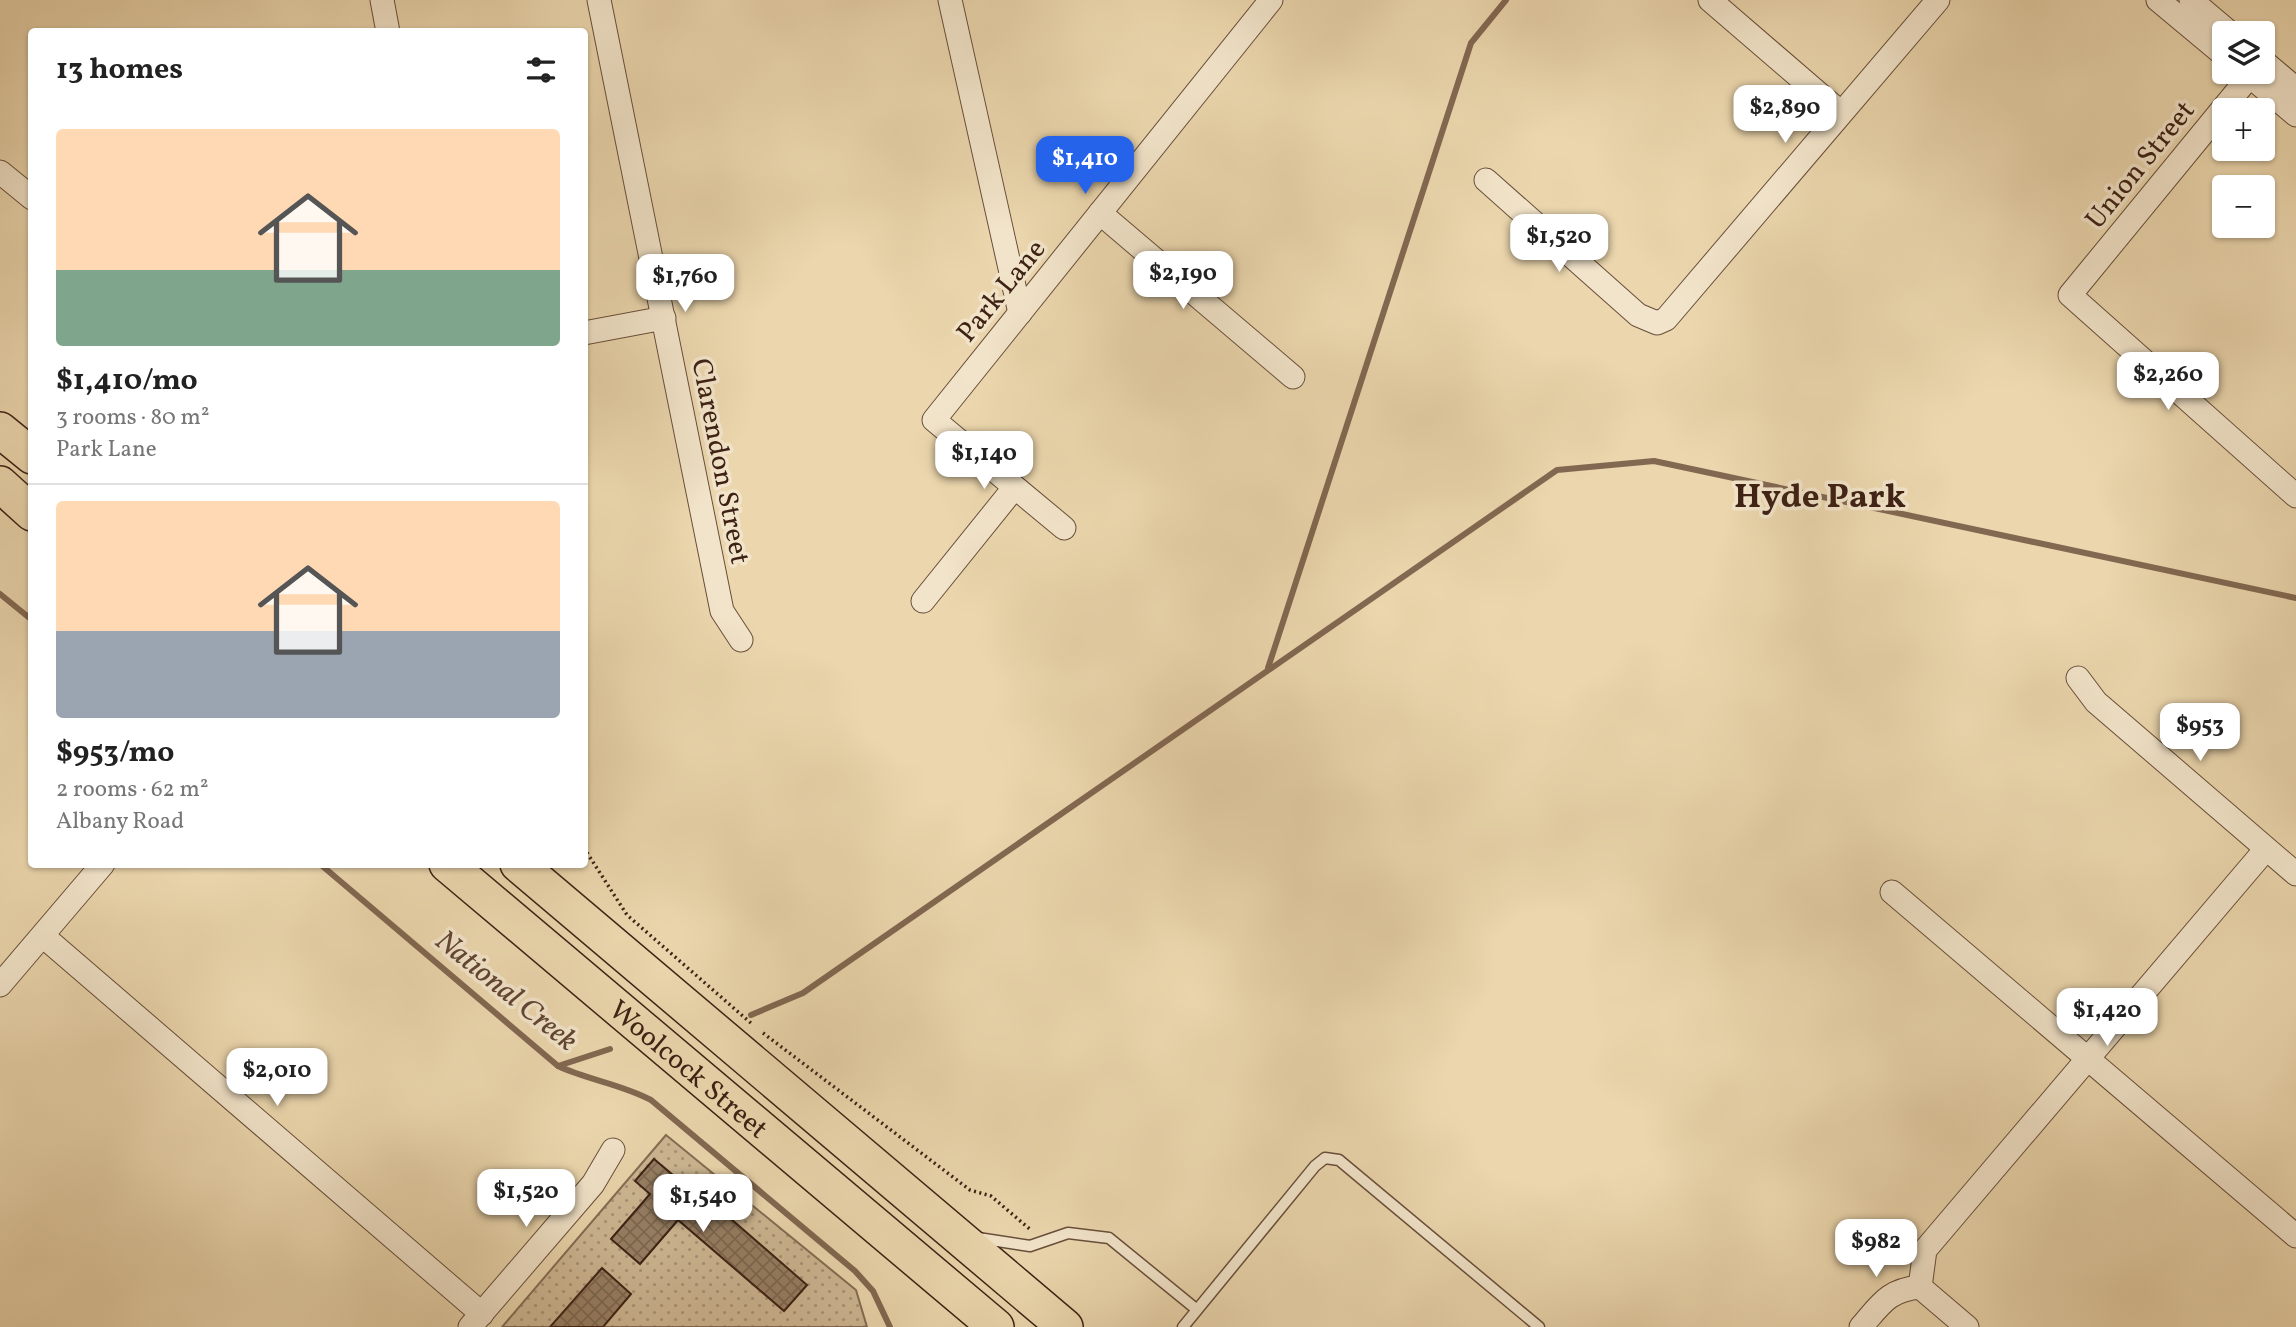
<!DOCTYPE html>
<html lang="en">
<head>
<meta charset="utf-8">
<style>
	body { margin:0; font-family:Vollkorn,serif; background:#f2f2f2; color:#222; height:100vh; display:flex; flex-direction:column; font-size:26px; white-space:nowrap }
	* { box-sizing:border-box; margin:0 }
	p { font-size:23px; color:#767676 }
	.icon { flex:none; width:38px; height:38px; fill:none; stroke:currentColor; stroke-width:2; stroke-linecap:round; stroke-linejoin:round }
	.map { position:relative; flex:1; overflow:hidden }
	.side { position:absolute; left:28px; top:28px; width:560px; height:840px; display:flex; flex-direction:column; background:#fff; border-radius:7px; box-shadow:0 2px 5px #0004 }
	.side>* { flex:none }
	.controls { position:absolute; left:2212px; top:21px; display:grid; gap:14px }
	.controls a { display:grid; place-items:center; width:63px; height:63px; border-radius:7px; background:#fff; box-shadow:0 2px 5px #0004; font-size:35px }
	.price { position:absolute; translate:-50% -60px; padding:0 16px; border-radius:14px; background:#fff; color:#222; font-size:23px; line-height:46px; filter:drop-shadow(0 2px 4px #0008) }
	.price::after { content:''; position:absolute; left:50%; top:42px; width:21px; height:16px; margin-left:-10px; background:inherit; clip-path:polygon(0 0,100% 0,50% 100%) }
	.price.on { background:#2563eb; color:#fff }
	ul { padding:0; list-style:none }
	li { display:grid; align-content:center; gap:14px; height:371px; padding:0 28px }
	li+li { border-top:2px solid #e0e0e0 }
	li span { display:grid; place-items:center; height:217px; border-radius:7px; color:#555 }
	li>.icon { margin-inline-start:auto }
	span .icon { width:126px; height:126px; fill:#fffc; stroke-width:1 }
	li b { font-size:30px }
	h2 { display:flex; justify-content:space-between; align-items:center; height:84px; padding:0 28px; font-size:30px }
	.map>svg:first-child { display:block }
	.grass { fill:url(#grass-dots); stroke:#856c54; stroke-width:2 }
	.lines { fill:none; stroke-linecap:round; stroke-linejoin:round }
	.stream { stroke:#826851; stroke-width:6 }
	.building { fill:url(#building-cross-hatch); stroke:#3d2114; stroke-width:2 }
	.lane-casing { stroke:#684e3a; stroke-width:13 }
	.street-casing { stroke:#684e3a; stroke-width:25 }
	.primary-casing { stroke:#3d2114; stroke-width:38 }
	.path { stroke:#3d2114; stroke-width:3.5; stroke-dasharray:2 3.5; stroke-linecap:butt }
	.lane { stroke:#f2e4ca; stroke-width:10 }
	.street { stroke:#f2e4ca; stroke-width:23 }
	.primary { stroke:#ebd6ad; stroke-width:35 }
	.labels { text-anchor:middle; stroke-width:7; stroke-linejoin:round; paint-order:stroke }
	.street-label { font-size:28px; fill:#3d2114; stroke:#f2e4ca }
	.water-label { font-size:30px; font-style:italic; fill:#604532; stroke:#f2e4ca }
	.district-label { font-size:35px; font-weight:bold; fill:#3d2114; stroke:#f2e4ca }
</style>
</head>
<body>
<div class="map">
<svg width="2296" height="1327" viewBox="0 0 2296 1327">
	<defs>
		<pattern id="grass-dots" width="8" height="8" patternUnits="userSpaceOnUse" patternTransform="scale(1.75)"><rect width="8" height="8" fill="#cdb793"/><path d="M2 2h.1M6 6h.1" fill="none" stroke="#a89477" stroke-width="1.8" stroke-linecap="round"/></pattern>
		<pattern id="building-cross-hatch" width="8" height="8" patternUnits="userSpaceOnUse" patternTransform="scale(1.75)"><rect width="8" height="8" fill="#977f64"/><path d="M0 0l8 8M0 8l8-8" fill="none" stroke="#7c6851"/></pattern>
	</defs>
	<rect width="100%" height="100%" fill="#ebd6ad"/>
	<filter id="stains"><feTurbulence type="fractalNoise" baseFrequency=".00286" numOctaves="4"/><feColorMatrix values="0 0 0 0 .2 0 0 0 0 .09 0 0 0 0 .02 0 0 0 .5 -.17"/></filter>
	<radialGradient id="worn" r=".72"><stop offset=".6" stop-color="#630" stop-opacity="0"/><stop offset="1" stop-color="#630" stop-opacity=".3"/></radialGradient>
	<polygon class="grass" points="666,1135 856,1290 867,1327 502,1327"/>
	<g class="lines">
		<g class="stream">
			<polyline points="0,594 32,620"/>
			<polyline points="1268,668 1471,43 1506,0"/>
			<path d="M320,864L558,1066C588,1080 621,1084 651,1100L855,1271L873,1291L890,1327"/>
			<polyline points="751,1015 803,993 1557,470 1654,461 2296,598"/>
			<polyline points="558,1066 610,1049"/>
		</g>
	</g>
	<g class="building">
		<polygon points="654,1159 705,1202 708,1199 807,1285 784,1311 678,1220 640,1264 611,1239 650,1194 635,1181"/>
		<polygon points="602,1268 631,1294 603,1327 550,1327"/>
	</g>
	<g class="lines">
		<g class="lane-casing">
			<g id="lane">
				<polyline points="978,1238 1030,1246 1068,1233 1109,1238 1196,1309"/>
				<polyline points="1183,1327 1315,1166 1325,1158 1339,1160 1539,1327"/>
			</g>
		</g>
		<g class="street-casing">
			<g id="street">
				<polyline points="382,0 388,32"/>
				<polyline points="599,0 722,611 741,640"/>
				<polyline points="950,0 1020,313"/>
				<polyline points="1710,0 1840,112"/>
				<polyline points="2158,0 2224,55"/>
				<polyline points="2191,0 2230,33"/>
				<polyline points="2263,61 2296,89"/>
				<polyline points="2245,72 2296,115"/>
				<polyline points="2253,72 2070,295 2296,496"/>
				<polyline points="0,172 32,198"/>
				<polyline points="1486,180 1638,315 1657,323 1666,319 1938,0"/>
				<polyline points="1100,213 1293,377"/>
				<polyline points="584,333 664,318"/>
				<polyline points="1064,528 934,420 1271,0"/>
				<polyline points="923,601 1014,488"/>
				<polyline points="2078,678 2096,702 2296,874"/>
				<polyline points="1892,892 2296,1236"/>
				<polyline points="43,936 482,1314"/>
				<polyline points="0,985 103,864"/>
				<polyline points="1920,1287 1925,1250 2266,849"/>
				<polyline points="1920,1287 1967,1327"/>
				<polyline points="470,1327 593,1184 613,1150"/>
				<path d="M1861,1327C1881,1304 1888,1290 1920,1287"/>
			</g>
		</g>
		<g class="primary-casing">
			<g id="primary">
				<polyline points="0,430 32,456"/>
				<polyline points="0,484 32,513"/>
				<path id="s1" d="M447,864L996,1327"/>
				<polyline points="518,864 1065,1327"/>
			</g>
		</g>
		<g class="path">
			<polyline points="584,848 627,915 752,1024"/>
			<polyline points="763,1033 970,1190 991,1196 1032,1231"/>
		</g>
		<use href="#lane" class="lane"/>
		<use href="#street" class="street"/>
		<use href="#primary" class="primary"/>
	</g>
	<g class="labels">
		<g class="street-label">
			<text transform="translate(2139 164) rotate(-51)" y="10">Union Street</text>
			<text transform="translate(1000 290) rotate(-51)" y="10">Park Lane</text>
			<text transform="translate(722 461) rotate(79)" y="10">Clarendon Street</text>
			<text dy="10" stroke="none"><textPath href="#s1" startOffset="317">Woolcock Street</textPath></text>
		</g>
		<g class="water-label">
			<text transform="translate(507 990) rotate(39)" y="10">National Creek</text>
		</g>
		<g class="district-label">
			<text x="1820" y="507">Hyde Park</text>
		</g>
	</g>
	<rect width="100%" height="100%" filter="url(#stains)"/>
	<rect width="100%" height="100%" fill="url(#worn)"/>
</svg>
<div class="controls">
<a><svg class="icon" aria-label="layers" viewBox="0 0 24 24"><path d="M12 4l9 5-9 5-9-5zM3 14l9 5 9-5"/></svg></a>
<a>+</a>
<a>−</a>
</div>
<b class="price" style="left:1785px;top:145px">$2,890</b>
<b class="price on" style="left:1085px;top:196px">$1,410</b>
<b class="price" style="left:1559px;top:274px">$1,520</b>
<b class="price" style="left:1183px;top:311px">$2,190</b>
<b class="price" style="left:685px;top:314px">$1,760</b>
<b class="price" style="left:2168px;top:412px">$2,260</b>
<b class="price" style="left:984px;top:491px">$1,140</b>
<b class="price" style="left:2200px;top:763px">$953</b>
<b class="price" style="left:2107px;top:1048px">$1,420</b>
<b class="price" style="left:277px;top:1108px">$2,010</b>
<b class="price" style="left:526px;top:1229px">$1,520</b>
<b class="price" style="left:703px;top:1234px">$1,540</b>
<b class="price" style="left:1876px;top:1279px">$982</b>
<section class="side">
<h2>13 homes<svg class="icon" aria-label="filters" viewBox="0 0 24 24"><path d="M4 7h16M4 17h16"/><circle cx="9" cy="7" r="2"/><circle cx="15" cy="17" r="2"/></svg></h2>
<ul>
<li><span style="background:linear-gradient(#ffd9b3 65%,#7fa58c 0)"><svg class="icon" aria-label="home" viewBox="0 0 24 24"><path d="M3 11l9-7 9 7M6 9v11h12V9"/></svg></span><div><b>$1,410/mo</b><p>3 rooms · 80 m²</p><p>Park Lane</p></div></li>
<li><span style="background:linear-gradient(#ffd9b3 60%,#9aa5b1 0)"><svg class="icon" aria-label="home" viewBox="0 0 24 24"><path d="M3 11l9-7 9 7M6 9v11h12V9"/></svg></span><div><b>$953/mo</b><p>2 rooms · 62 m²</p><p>Albany Road</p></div></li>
</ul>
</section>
</div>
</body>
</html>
